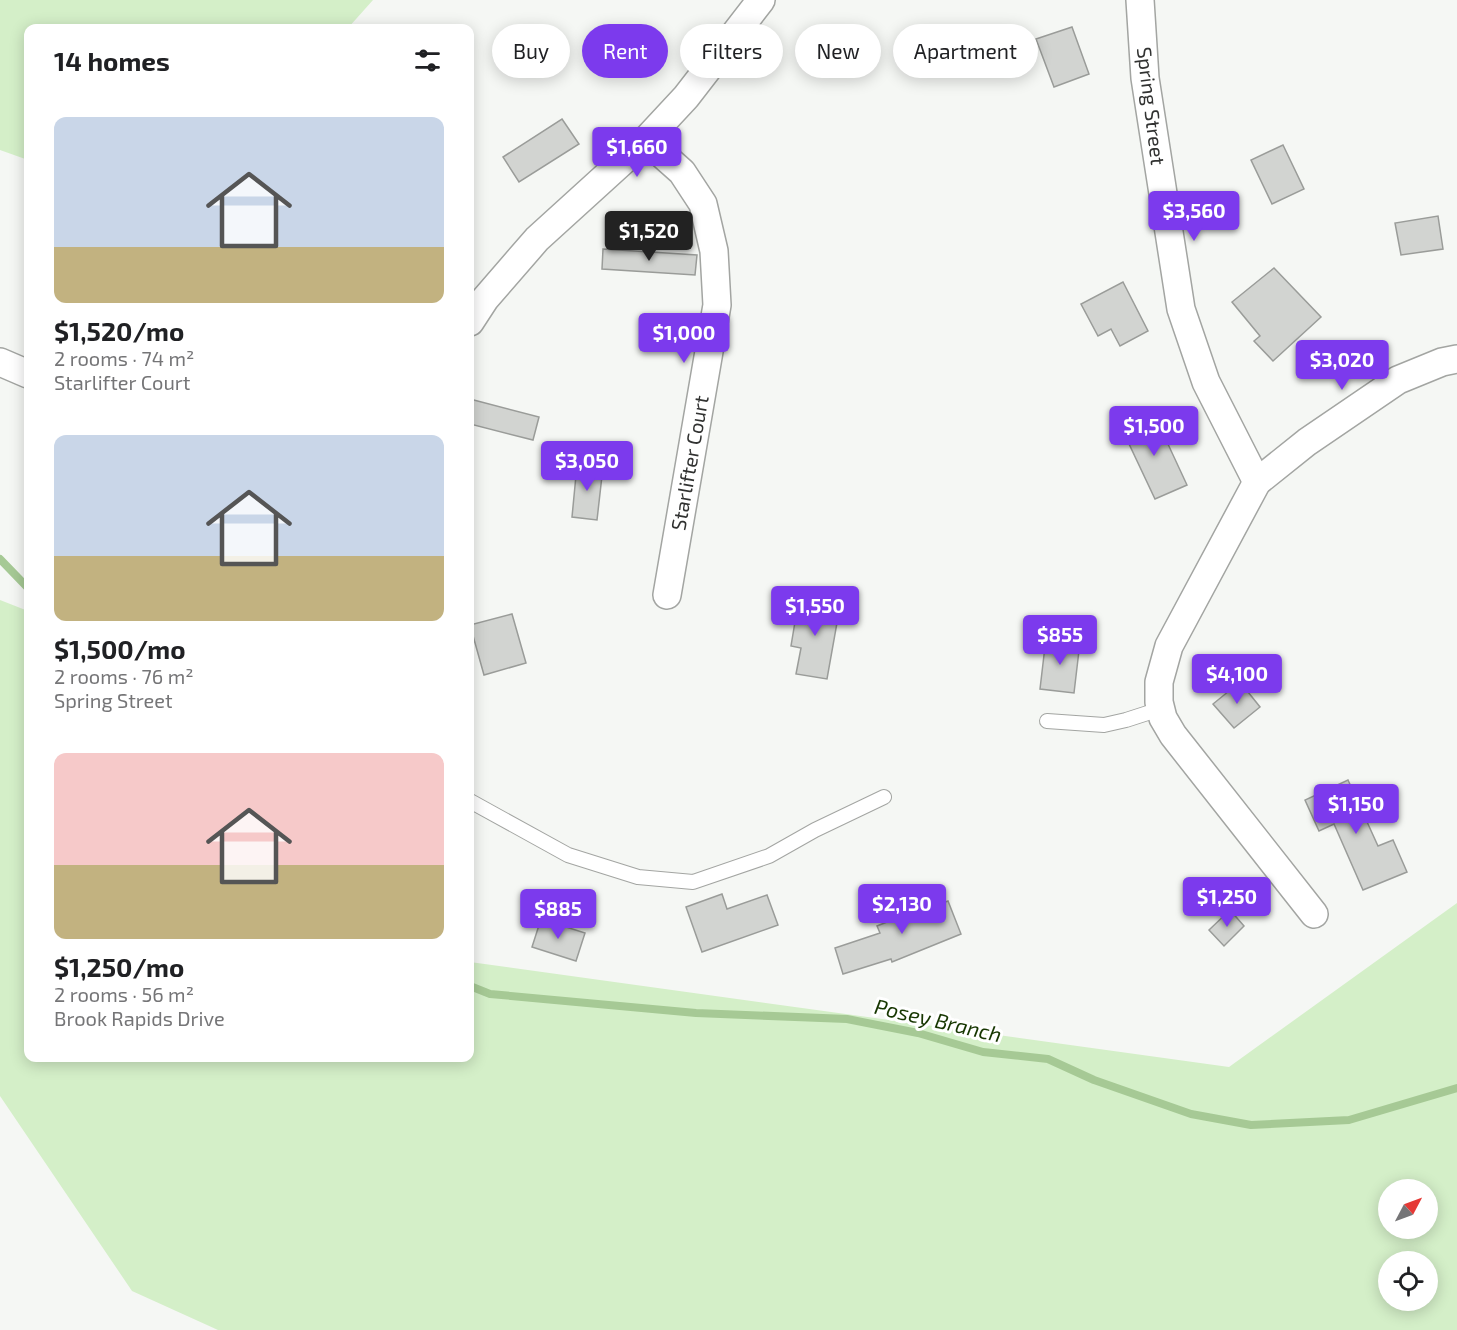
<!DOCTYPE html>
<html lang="en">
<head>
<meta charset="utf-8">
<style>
	body { margin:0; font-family:"Exo 2",sans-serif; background:#f2f2f2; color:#202124; height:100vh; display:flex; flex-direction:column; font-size:22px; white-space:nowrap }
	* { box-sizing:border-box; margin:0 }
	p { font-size:20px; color:#757577 }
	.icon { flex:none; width:33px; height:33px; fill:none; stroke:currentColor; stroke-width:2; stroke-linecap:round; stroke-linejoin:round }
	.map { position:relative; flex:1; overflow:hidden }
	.drawer { position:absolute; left:24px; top:24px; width:450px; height:1038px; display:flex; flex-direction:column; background:#fff; border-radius:12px; box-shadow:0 3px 15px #0003 }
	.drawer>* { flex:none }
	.guide { position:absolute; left:492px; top:24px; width:570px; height:54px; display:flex; gap:12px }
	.needle { width:39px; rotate:49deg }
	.fabs { position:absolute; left:1378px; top:1179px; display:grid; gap:12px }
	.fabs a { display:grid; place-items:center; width:60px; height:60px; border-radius:50%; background:#fff; box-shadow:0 3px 15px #0003; font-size:30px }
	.price { position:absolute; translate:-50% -51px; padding:0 14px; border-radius:6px; background:#7c3aed; color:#fff; font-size:20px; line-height:39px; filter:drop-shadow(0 2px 3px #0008) }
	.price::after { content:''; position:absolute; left:50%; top:36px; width:18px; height:14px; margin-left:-9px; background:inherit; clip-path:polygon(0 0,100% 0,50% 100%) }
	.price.on { background:#222; color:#fff }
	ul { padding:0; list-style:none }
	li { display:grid; align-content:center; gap:12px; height:318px; padding:0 30px }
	li span { display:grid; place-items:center; height:186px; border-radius:12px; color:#555 }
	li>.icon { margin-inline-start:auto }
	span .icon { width:108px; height:108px; fill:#fffc; stroke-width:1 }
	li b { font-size:26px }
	h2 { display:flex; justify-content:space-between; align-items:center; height:72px; padding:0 30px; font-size:26px }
	.tag { padding:0 21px; border-radius:27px; background:#fff; box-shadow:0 3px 15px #0003; font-size:21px; line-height:54px }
	.tag.on { background:#7c3aed; color:#fff }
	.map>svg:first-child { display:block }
	.green { fill:#d4efc8; fill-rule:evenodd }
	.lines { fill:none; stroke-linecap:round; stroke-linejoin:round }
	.stream { stroke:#a6c995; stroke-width:8 }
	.building { fill:#d2d4d1; stroke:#9a9c99; stroke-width:1.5 }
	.service-casing { stroke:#a3a5a2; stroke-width:16 }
	.minor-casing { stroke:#a3a5a2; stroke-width:30 }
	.service { stroke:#fff; stroke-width:14 }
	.minor { stroke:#fff; stroke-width:27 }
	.labels { text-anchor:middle; stroke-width:6; stroke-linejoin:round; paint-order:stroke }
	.street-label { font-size:20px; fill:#313231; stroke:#fff }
	.water-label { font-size:21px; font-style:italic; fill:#163600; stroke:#fff }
</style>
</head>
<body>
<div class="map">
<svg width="1457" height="1330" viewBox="0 0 1457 1330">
	<rect width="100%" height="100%" fill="#f5f7f4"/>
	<g class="green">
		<polygon points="0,0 373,0 348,28 28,28 28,160 0,150"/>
		<path d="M0,600L28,611V1058H470V962L1229,1067L1457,903V1330H218L132,1291L0,1096ZM1389,1190H1428V1228H1389ZM1389,1262H1428V1300H1389Z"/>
	</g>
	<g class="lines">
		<g class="stream">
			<polyline points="0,559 28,588"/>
			<polyline points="470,986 490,994 696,1013 847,1019 918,1033 983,1052 1048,1059 1094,1080 1191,1114 1251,1125 1349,1120 1457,1088"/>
		</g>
	</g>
	<g class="building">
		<polygon points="1072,27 1089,74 1054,87 1036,39"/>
		<polygon points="562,119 579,144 519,182 503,157"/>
		<polygon points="1283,145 1304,189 1272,204 1251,160"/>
		<polygon points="1438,216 1443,249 1401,255 1395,223"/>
		<polygon points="603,249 697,255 695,275 602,269"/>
		<polygon points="1274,268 1321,317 1273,361 1254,341 1260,336 1232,302"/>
		<polygon points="1123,282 1148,331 1120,346 1111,329 1098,336 1081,304"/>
		<polygon points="470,399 539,417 533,440 470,424"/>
		<polygon points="1154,414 1187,485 1155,499 1122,429"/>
		<polygon points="577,465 603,467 597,520 572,517"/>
		<polygon points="799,598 840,606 827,679 796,674 801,648 791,646"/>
		<polygon points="512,614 526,663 484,675 470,625"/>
		<polygon points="1046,638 1080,642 1074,693 1040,689"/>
		<polygon points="1240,682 1260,707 1234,728 1213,704"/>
		<polygon points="1348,780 1378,846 1393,840 1407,872 1363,890 1334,824 1319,831 1305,800"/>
		<polygon points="926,892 932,907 948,901 961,934 892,962 891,959 843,974 835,948 880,933 877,926 907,914 902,901"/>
		<polygon points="722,894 727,909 767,895 778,925 702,952 686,907"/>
		<polygon points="1230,910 1244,926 1224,946 1209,930"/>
		<polygon points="541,919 585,933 576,961 532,947"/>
	</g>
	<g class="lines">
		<g class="service-casing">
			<g id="service">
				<polyline points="1047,721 1104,725 1126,720 1160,709"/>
				<polyline points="470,801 568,855 638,877 693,882 769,856 815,830 884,797"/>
			</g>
		</g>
		<g class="minor-casing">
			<g id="minor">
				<polyline points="1140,0 1145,78 1181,309 1206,382 1257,482"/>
				<polyline points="646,140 682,172 703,204 714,251 717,305 667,595"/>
				<polyline points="470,322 485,299 537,239 646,140 686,97 761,0"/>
				<polyline points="0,362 28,374"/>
				<polyline points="1314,914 1173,735 1163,718 1159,702 1159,682 1169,646 1257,482 1307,442 1398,380 1442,362 1457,359"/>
			</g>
		</g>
		<use href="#service" class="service"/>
		<use href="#minor" class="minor"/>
	</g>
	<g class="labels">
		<g class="street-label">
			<text transform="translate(1151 106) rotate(83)" y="7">Spring Street</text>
			<text transform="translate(690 463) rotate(-80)" y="7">Starlifter Court</text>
		</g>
		<g class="water-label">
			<text transform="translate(938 1021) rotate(13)" y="7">Posey Branch</text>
		</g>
	</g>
</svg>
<div class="fabs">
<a><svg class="needle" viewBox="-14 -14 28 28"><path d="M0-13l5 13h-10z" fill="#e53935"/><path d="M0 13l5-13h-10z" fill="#757577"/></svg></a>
<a><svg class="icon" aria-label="locate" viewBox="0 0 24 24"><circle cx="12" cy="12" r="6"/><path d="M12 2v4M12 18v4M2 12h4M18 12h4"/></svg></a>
</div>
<b class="price" style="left:637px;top:178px">$1,660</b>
<b class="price" style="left:1194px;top:242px">$3,560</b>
<b class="price on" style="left:649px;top:262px">$1,520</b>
<b class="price" style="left:684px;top:364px">$1,000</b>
<b class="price" style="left:1342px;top:391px">$3,020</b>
<b class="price" style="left:1154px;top:457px">$1,500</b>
<b class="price" style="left:587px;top:492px">$3,050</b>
<b class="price" style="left:815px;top:637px">$1,550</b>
<b class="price" style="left:1060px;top:666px">$855</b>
<b class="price" style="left:1237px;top:705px">$4,100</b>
<b class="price" style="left:1356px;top:835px">$1,150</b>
<b class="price" style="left:1227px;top:928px">$1,250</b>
<b class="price" style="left:902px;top:935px">$2,130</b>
<b class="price" style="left:558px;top:940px">$885</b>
<div class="guide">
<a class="tag">Buy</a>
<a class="tag on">Rent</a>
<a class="tag">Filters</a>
<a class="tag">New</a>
<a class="tag">Apartment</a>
</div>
<section class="drawer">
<h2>14 homes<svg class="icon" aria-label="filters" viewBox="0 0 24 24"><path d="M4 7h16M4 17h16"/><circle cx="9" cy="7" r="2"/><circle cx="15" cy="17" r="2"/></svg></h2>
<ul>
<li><span style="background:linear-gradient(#c9d6e8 70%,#c2b280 0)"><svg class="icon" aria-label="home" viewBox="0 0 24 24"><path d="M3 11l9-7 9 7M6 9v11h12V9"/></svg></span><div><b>$1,520/mo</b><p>2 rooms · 74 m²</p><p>Starlifter Court</p></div></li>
<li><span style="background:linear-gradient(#c9d6e8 65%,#c2b280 0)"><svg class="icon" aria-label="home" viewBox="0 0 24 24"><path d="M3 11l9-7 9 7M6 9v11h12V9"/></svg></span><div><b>$1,500/mo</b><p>2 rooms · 76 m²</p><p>Spring Street</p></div></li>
<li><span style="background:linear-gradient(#f6c9c9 60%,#c2b280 0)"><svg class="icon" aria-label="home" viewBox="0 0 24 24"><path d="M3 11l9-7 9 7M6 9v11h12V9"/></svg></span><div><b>$1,250/mo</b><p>2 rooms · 56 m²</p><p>Brook Rapids Drive</p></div></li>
</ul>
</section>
</div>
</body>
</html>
